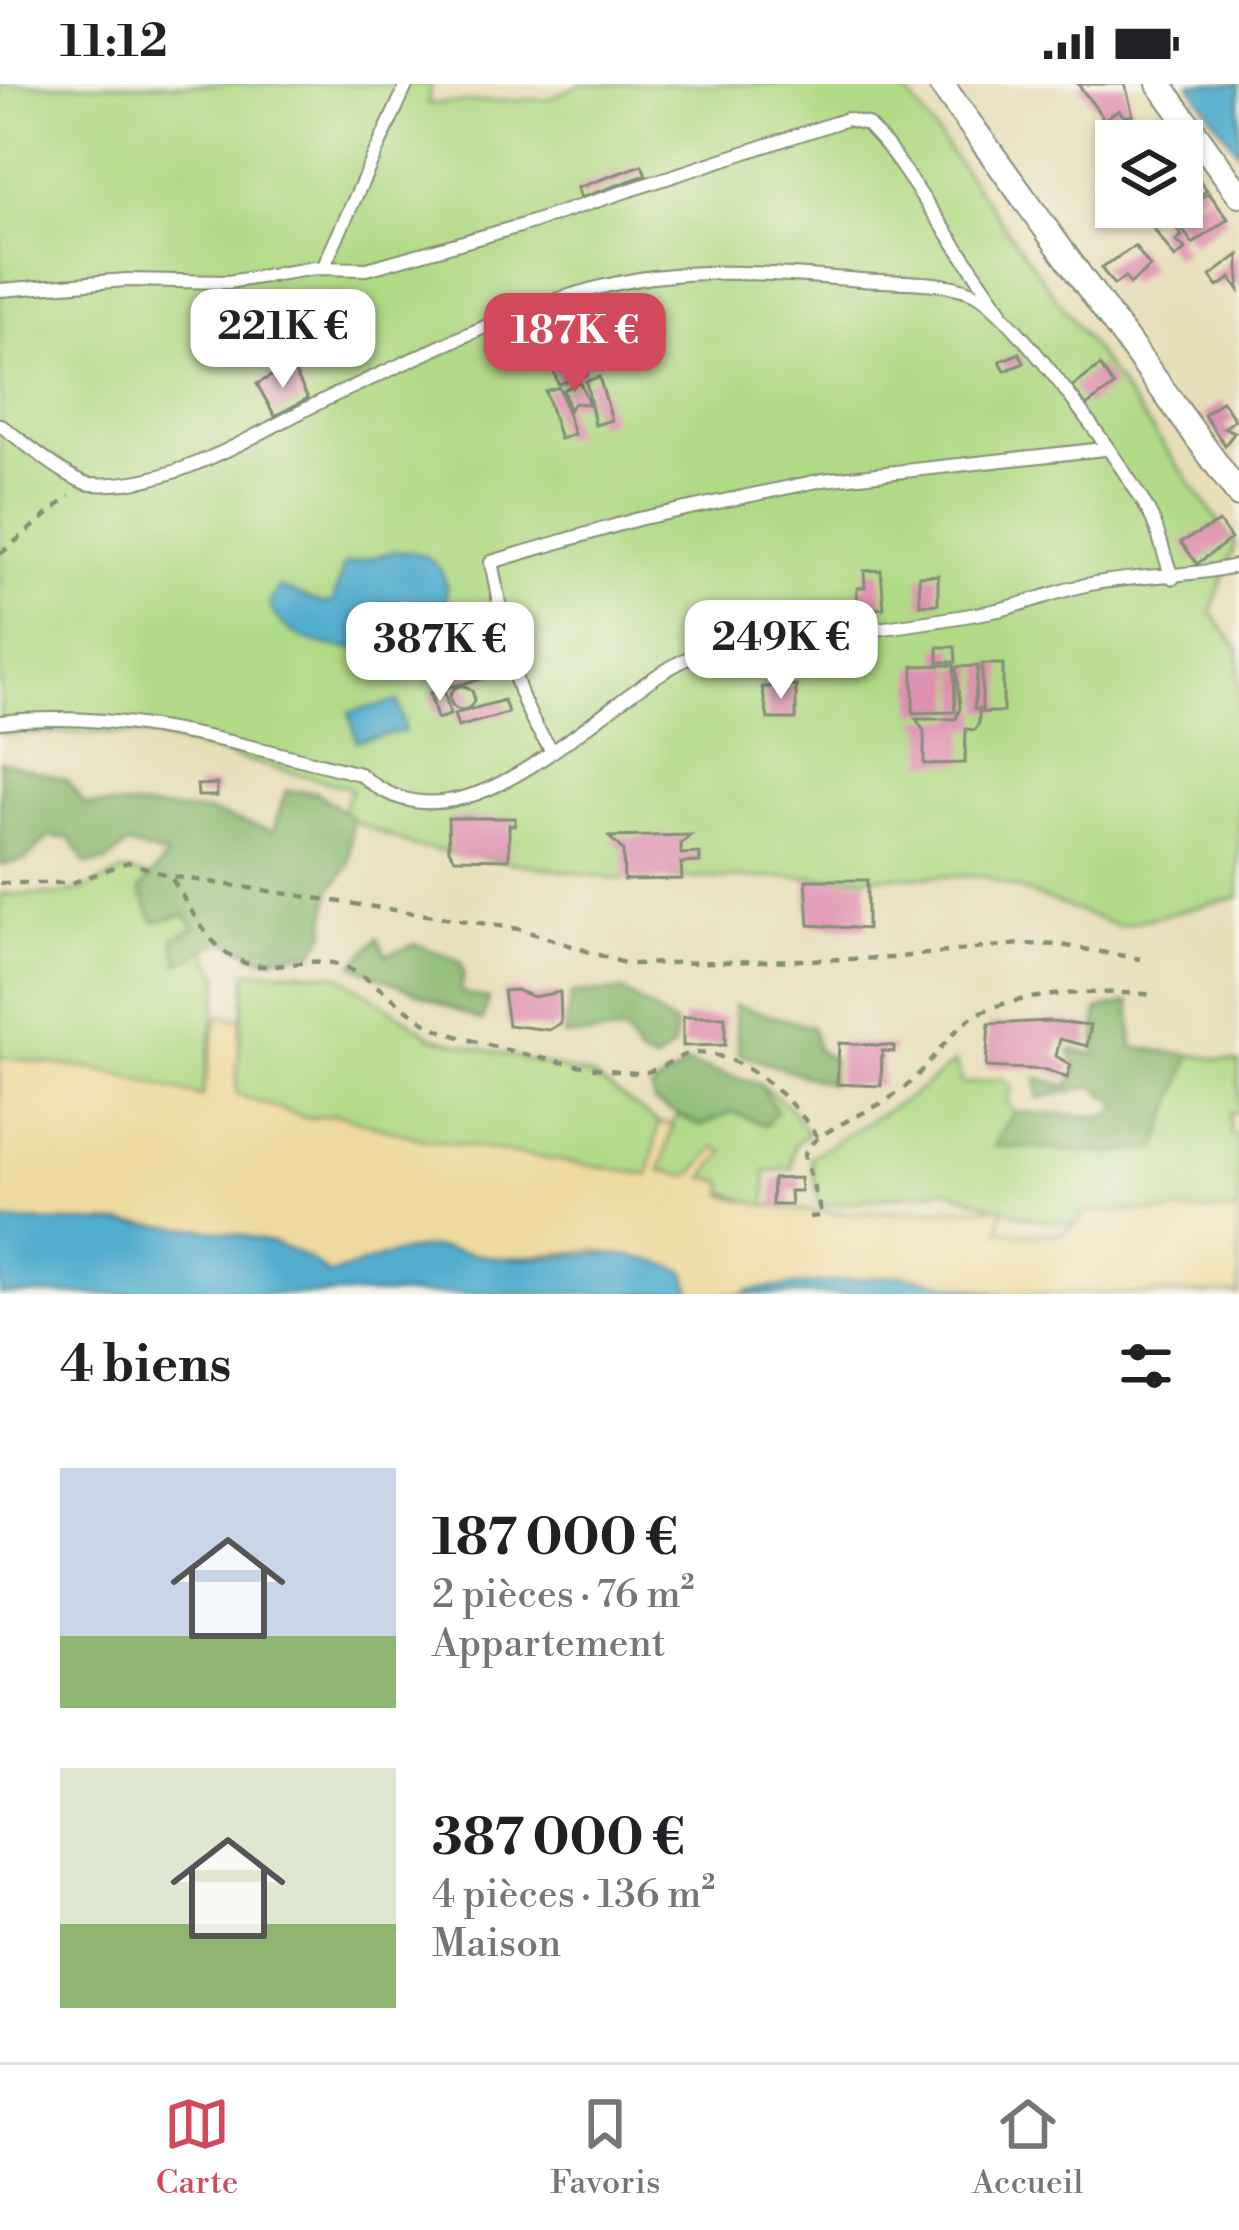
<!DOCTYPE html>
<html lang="fr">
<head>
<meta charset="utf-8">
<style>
	body { margin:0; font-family:"Libre Bodoni",serif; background:#f2f2f2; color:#202124; height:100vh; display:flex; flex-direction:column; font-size:45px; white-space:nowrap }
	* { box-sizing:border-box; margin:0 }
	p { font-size:39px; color:#757577 }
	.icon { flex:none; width:66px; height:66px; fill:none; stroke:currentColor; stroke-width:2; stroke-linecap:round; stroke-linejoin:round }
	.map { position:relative; height:1210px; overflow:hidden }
	.sheet { display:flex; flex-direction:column; background:#fff; flex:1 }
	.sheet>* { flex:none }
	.tools { position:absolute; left:1095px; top:36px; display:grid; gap:24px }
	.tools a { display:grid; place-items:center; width:108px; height:108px; border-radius:0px; background:#fff; box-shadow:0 3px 9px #0004; font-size:60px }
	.price { position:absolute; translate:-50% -102px; padding:0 27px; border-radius:24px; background:#fff; color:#222; font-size:39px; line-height:78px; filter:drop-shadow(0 3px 6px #0008) }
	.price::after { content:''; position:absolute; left:50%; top:72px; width:36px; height:27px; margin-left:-18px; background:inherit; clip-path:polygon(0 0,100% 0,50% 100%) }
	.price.active { background:#d1495b; color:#fff }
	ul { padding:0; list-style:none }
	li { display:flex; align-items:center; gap:36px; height:300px; padding:0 60px }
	li span { display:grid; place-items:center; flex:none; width:336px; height:240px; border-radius:0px; color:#555 }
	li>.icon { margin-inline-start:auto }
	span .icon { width:144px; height:144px; fill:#fffc; stroke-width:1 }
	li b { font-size:51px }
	h2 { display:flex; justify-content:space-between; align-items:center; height:144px; padding:0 60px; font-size:51px }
	.status { display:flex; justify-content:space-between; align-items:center; height:84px; padding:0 60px; background:#fff; direction:ltr }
	.status svg { height:33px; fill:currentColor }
	.dock { display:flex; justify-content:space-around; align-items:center; height:168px; border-top:3px solid #e0e0e0; background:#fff; font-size:33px; color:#757577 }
	.dock a { display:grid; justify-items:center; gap:6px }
	.dock .active { color:#d1495b }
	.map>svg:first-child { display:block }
	.green { fill:#b0da85; stroke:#688c5c; stroke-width:3 }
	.forest { fill:#8cba72; stroke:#567c53; stroke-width:3 }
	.sand { fill:#eeda9e; stroke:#868c69; stroke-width:3 }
	.water { fill:#52adcf; stroke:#387582; stroke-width:3 }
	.building { fill:#de90b0 }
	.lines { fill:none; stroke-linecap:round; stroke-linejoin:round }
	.lane-casing { stroke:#848e77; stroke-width:16 }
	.street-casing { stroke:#848e77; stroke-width:28 }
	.path { stroke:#848e77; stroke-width:4.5; stroke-dasharray:9 9; stroke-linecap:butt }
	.lane { stroke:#fff; stroke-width:12 }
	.street { stroke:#fff; stroke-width:24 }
</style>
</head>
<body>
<div class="status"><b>11:12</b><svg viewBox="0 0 49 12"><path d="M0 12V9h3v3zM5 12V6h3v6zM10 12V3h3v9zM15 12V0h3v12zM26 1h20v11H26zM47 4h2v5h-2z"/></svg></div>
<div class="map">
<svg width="1239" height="1210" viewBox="0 0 1239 1210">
	<rect width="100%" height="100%" fill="#f7f3e8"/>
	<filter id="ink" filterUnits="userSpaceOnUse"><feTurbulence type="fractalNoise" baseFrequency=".00833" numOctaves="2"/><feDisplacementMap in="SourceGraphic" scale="24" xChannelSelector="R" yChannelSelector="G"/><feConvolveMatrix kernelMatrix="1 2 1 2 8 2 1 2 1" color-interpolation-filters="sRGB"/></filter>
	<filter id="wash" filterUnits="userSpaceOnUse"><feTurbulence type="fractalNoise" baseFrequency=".004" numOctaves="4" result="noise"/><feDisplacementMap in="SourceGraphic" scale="48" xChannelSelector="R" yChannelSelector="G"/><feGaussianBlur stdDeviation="2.7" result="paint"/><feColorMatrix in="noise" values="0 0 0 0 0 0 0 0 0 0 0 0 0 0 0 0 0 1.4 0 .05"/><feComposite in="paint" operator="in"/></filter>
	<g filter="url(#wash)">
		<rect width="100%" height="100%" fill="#e8deba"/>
		<g class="green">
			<polygon points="0,0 431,0 428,20 548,15 581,0 901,0 1235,460 1211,528 1239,566 1239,813 1118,842 983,792 614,795 415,763 341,732 351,704 146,650 0,649"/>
			<polygon points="125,787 151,793 140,806 185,831 196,845 179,879 205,866 220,893 202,1013 100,986 0,973 0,810 54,811 84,806"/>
			<polygon points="296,887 339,891 433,953 592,992 659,1039 650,1091 421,1055 337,1031 308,1035 235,1010 247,888"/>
			<polygon points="1191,971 1239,978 1239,1027 1229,1029 1231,1050 1239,1053 1239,1127 1086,1128 1079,1142 1026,1133 946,1105 820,1122 811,1073 917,1008 955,978 962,1000 1002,995 1012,1003 1007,1018 1014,1028 995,1061 1156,1065"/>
			<path d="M759,1000L788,1021L808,1050L794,1061L792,1084L766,1088V1123C729,1112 698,1093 661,1086L676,1031L701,1042L732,1028L777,1027Z"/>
		</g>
		<g class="forest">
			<polygon points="0,677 67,696 84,720 209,728 273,747 286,707 316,708 352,734 349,781 330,807 325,850 314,867 264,875 224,856 179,880 174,854 195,844 185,831 154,837 140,806 167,773 127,761 107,778 86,780 70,754 49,753 25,776 0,781"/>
			<polygon points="378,854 386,871 416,860 460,877 464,890 460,908 489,915 482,937 353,881"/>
			<polygon points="623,907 675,941 674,963 655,978 640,972 624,949 564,952 571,910"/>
			<polygon points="1130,918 1133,963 1191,971 1156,1065 1108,1069 995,1062 1014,1028 1106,1033 1121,1022 1093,1002 1038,1014 1037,994 1068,1002 1077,987 1070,966 1096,970 1097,926"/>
			<polygon points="734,921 812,943 817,965 833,976 830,1000 739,970"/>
			<polygon points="688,980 759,1000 777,1027 766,1041 732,1028 701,1042 654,1018 651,1005"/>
		</g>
		<path class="sand" d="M218,932L241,935L236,1010L308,1035L337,1030L421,1055L649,1091L659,1039L673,1041L661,1086L691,1092L716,1063L725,1068L704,1093L725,1098L724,1111C823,1140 902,1126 1003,1123L1000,1147C1032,1150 1069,1160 1086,1128L1239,1127V1210H1001L901,1191L743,1210H693L685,1187L596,1166L504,1174L430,1164L328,1192L275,1159L180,1143L0,1137V973L100,986L202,1013Z"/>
		<g class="water">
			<polygon points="1190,0 1239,0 1239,69"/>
			<path d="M396,467C404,468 417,468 423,471C459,489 451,539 418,553C375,573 288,570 269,520L278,503L323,520L333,518L344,481Z"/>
			<polygon points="398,617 405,647 357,657 349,628"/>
			<path d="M0,1137C80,1140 275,1130 328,1191C361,1182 392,1166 427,1164C452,1163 477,1172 501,1174C575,1178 609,1155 685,1188L693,1210H0Z"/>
			<polygon points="901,1191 1001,1210 743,1210 749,1206"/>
		</g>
		<g id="blocks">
			<g class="building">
				<polygon points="1078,0 1125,0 1133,31 1124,33 1119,26 1104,35"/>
				<polygon points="642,81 646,91 581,114 577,104"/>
				<polygon points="1199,96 1207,106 1182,124 1182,109"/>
				<polygon points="1209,109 1228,135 1193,160 1172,132"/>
				<polygon points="1169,134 1182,152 1176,157 1186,165 1175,174 1154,145"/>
				<polygon points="1135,162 1150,183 1130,200 1125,193 1114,201 1101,184"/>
				<polygon points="1239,171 1239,206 1231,194 1218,203 1210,192"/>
				<polygon points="1020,269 1024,279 1005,287 1000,277"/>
				<polygon points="582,273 587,291 558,300 552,281"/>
				<polygon points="291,281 308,314 275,332 257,300"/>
				<polygon points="1100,282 1114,302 1086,322 1072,303"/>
				<polygon points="599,293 612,336 595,341 586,297"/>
				<polygon points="580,298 589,320 574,319 569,326 563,306"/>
				<polygon points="559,303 574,350 560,355 545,307"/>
				<polygon points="1222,317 1235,336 1224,344 1235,348 1225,361 1204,331"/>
				<polygon points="1219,438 1231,455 1197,480 1181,458"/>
				<polygon points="881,486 884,524 858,526 857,504 865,503 864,487"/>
				<polygon points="938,491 938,520 920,521 919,492"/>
				<polygon points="938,563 955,563 956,578 938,578"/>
				<polygon points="489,577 493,592 446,604 443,589"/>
				<rect x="982" y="580" width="21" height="48"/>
				<polygon points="954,581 955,628 913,629 913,582"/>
				<polygon points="978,582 974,625 979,625 979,639 975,646 966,645 965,679 924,680 924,647 916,635 956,635 960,624 956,583"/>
				<polygon points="796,602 796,635 768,635 762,603"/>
				<circle cx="462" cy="614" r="12"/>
				<polygon points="444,606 450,631 437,635 430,609"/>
				<polygon points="504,616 508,629 458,643 454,630"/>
				<polygon points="217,700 217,712 198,712 197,701"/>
				<polygon points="448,734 515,734 515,741 509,741 509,775 455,774 449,766"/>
				<polygon points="691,751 681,760 681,770 700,769 700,778 681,779 682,795 624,796 623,766 609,753"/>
				<polygon points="806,796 867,796 867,845 809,841"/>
				<polygon points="516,906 533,913 560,908 561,939 549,946 508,941 503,907"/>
				<polygon points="683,933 725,933 725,961 683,962"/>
				<polygon points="1050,937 1091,941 1087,962 1060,955 1056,972 1071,981 1067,994 1047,986 986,983 989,940"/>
				<polygon points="839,959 894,962 894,968 882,967 881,1002 837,1000"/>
				<polygon points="800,1094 801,1107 790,1107 791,1121 772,1121 773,1095"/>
			</g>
		</g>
	</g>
	<g filter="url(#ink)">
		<use href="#blocks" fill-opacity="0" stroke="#848e77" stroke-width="3"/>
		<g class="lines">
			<g class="lane-casing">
				<g id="lane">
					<polyline points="323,184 407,0"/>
					<polyline points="0,206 126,196 228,198 315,184 367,185 520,142 847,35 867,40 888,63 1001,227"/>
					<path d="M0,341C19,354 71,398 91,400C178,406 262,344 337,310C438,265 542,208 653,193C723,184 792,191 862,196C895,199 949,195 979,212C1019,236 1130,389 1152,434C1161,453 1164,475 1173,494"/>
					<path d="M0,638C125,624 240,661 360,690C467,786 598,612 693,572C709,565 727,554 744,551C782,544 824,553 862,547C907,541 953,535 998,526C1027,520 1056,507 1086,501C1136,490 1188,494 1239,481"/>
					<path d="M553,667C510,616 505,542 491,478L638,435L823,396L1104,365"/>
				</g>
			</g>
			<g class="street-casing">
				<g id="street">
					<polyline points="941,0 1239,411"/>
					<polyline points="1159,0 1239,110"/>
				</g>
			</g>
			<g class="path">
				<polyline points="0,470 70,412"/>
				<path d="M172,795C196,832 216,883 267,882C293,882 314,873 339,881C379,894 408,936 448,949C506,968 574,983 635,989C658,991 675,970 695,969C743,968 795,1017 818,1054"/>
				<polyline points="0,799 72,799 128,778 170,792 519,845 627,880 891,874 1020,860 1061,861 1141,875"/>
				<path d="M809,1133L822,1132L804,1071L812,1059C838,1037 872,1028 900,1007C927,987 943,954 971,934C1011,907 1105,906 1153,911"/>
			</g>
			<use href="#lane" class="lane"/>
			<use href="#street" class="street"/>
		</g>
	</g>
</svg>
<div class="tools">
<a><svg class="icon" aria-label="layers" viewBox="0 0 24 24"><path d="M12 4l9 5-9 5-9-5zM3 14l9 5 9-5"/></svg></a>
</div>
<b class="price" style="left:283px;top:307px">221K €</b>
<b class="price active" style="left:575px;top:311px">187K €</b>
<b class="price" style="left:781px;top:618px">249K €</b>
<b class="price" style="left:440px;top:620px">387K €</b>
</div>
<section class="sheet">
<h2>4 biens<svg class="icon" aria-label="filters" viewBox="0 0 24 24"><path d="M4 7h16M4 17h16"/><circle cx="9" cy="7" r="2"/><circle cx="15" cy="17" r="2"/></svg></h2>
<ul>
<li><span style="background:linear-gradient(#c9d6e8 70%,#8fb573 0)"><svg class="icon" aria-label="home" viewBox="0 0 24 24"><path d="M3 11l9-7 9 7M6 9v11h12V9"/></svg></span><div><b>187 000 €</b><p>2 pièces · 76 m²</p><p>Appartement</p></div></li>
<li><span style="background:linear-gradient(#dfe7d0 65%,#8fb573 0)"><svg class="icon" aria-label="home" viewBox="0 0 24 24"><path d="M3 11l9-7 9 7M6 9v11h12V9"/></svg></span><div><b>387 000 €</b><p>4 pièces · 136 m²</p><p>Maison</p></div></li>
</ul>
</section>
<nav class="dock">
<a class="active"><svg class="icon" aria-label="map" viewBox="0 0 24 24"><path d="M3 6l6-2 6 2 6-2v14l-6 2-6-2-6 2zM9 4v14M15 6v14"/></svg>Carte</a>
<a><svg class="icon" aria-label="saved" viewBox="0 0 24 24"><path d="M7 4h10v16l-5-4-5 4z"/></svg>Favoris</a>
<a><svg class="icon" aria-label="home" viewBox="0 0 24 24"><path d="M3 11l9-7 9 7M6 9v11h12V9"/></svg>Accueil</a>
</nav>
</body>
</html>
